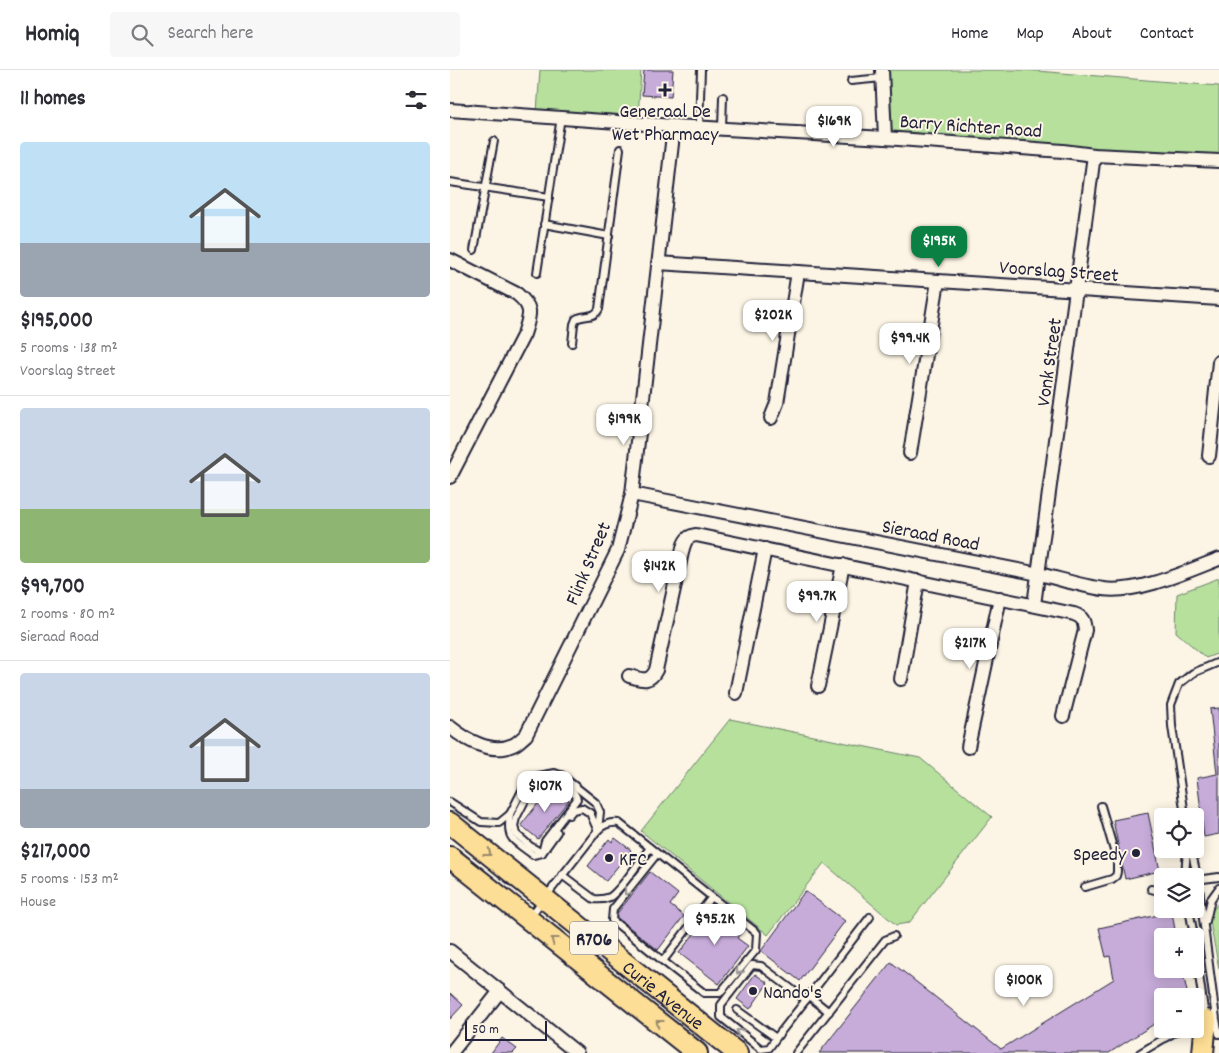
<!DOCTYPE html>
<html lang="en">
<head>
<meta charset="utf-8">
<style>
	body { margin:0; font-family:Dekko,sans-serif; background:#f7f7f7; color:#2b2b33; height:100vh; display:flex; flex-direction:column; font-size:19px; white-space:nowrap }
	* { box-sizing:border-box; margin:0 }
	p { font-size:16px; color:#7c7c81 }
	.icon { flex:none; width:28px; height:28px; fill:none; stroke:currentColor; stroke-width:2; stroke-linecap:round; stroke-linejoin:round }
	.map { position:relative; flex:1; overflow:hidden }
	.panel { display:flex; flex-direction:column; background:#fff; width:450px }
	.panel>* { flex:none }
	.buttons { position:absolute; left:704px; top:738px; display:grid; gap:10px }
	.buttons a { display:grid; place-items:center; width:50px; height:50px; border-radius:5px; background:#fff; box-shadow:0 2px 12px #0003; font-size:25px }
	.scale { position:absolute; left:15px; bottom:12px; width:82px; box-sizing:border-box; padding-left:5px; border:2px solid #22223b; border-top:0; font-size:14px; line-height:18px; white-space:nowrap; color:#22223b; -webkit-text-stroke:4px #fcf5e5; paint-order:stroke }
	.price { position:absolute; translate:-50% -42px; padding:0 11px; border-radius:10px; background:#fff; color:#222; font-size:16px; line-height:32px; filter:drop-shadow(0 1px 2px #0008) }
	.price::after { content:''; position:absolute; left:50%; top:30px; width:15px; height:11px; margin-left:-8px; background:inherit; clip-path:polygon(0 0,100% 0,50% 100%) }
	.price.on { background:#0b8043; color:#fff }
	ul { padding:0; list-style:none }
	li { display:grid; align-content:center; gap:10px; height:265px; padding:0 20px }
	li+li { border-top:1px solid #e1e1e2 }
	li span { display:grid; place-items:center; height:155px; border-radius:5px; color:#555 }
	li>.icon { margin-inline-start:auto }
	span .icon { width:90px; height:90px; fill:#fffc; stroke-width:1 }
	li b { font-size:21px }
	h2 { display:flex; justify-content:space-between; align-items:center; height:60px; padding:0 20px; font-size:21px }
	header { display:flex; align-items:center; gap:30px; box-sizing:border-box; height:70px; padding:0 25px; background:#fff; border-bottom:1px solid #e1e1e2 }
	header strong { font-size:24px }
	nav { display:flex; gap:28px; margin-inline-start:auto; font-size:18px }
	.search { width:350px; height:45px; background:#f7f7f7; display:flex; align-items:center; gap:12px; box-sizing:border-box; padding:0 18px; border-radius:5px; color:#7c7c81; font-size:19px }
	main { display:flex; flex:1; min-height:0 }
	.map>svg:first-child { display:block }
	.green { fill:#b6e09c; stroke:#6c816c }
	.building { fill:#c7acda; stroke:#22223b }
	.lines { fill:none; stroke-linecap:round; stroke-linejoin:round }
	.lane-casing { stroke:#22223b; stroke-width:10 }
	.street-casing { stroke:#22223b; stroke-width:16 }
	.primary-casing { stroke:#22223b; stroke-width:24 }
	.lane { stroke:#fcf5e5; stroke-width:6 }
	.street { stroke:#fcf5e5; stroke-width:12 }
	.primary { stroke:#fdde96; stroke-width:20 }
	.oneway { stroke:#9a896d }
	.oneway2 { stroke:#9a9698 }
	.poi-dot { fill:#22223b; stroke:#fcf5e5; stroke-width:2 }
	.labels { text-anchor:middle; stroke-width:4; stroke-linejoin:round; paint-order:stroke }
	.shield { fill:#fcf5e5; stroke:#63616e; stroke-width:1 }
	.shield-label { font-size:19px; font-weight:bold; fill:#22223b }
	.poi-label { font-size:20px; fill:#22223b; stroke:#fcf5e5; text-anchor:start }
	.street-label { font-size:20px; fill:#22223b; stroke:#fcf5e5 }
</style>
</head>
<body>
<header>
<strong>Homiq</strong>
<div class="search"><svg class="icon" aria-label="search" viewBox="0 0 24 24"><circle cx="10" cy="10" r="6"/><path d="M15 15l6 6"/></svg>Search here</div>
<nav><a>Home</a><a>Map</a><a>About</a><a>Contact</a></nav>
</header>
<main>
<section class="panel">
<h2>11 homes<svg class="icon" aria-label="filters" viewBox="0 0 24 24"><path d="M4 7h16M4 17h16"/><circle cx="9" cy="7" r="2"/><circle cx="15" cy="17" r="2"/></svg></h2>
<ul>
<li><span style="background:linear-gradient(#bfe0f5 65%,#9aa5b1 0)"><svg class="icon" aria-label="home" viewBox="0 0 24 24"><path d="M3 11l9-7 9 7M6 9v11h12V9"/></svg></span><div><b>$195,000</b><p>5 rooms · 138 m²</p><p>Voorslag Street</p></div></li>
<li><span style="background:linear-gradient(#c9d6e8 65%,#8fb573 0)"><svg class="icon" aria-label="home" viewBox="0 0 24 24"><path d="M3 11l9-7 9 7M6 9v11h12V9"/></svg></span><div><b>$99,700</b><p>2 rooms · 80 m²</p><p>Sieraad Road</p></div></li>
<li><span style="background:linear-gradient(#c9d6e8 75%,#9aa5b1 0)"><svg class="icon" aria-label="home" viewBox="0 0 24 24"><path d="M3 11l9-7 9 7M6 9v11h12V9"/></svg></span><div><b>$217,000</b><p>5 rooms · 153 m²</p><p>House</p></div></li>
</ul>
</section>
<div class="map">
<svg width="769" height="983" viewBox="0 0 769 983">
	<rect width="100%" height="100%" fill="#fcf5e5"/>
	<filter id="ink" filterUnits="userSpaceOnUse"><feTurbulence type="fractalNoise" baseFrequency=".02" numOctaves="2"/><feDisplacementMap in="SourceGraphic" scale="10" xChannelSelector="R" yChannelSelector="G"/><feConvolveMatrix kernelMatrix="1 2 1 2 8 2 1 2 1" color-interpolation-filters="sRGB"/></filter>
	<g filter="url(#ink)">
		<g class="green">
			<polygon points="90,0 191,0 188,49 87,42"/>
			<polygon points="435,0 575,0 769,16 769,94 445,63 440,56"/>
			<polygon points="769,508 769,583 756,588 726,562 727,524"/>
			<polygon points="280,649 470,688 542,747 459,853 446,855 374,793 318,865 191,761"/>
			<polygon points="769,832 769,899 760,852 762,841"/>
		</g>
		<g class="building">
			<polygon points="194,0 223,0 221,27 192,25"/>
			<polygon points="769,638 769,764 754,767 747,708 767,704 760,639"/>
			<polygon points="101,717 119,730 88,769 71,755"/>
			<polygon points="698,743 710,801 675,809 663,750"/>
			<polygon points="165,768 181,780 156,811 138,796 159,769 162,772"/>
			<polygon points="200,802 228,824 220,835 234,846 208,880 165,846"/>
			<polygon points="355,821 395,851 350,911 311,881"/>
			<polygon points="265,837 294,859 287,868 298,876 269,914 229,883"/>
			<polygon points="722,842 726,866 712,866 712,899 732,899 738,926 712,926 712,949 659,983 369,983 441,892 551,979 664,909 660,886 656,887 649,858"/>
			<polygon points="305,904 318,913 300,939 287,929"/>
			<polygon points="0,923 13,935 0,949"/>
			<polygon points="52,968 67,979 63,983 41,983"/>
		</g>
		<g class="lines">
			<g class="lane-casing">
				<g id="lane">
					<polyline points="401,11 432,8"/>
					<polyline points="249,57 251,0"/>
					<polyline points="272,58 273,27"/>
					<polyline points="0,112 99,127"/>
					<polyline points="94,154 159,166"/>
					<polyline points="24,180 44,71"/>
					<polyline points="87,203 111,47"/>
					<path d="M122,273L124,254L126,249C135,244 144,249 149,239L170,79"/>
					<path d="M100,709C110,712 124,718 127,729L95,771L92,783L80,776L66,764L64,756L66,748L82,717L91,710Z"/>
					<polyline points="0,732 31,752 49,753 60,744 77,711 88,706 104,703 111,705 146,733 150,742 148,760"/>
					<path d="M60,744C56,771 63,769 83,785L92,783L107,762"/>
					<polyline points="119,745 123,740 132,738 140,743 147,759"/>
					<polyline points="735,746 722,656 721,635 729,614 743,603 769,592"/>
					<polyline points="741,779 748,810 766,949 769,964"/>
					<polyline points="207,784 163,839 162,850 213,891"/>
					<path d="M112,805L144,829C150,830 155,829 160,827C171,820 191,789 200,778"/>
					<polyline points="735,806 737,779"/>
					<polyline points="745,810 769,807"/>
					<polyline points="635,817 662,809 666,806 667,802 667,791 651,736"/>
					<polyline points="701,819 712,822"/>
					<polyline points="739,839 744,866"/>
					<path d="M79,848L148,760C154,754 160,752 169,753L307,863L306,880L270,923H254L213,891L261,828"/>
					<polyline points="756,851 761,829 769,818"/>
					<polyline points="745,877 755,947"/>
					<polyline points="359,926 420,847"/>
					<polyline points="287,940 326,968 359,926 379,942"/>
					<polyline points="326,968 319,978 311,979 271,947 271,935 302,895 311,896 356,930"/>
					<polyline points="346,983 435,870 444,866"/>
					<polyline points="690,983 730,959"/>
				</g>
			</g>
			<g class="street-casing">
				<g id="street">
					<polyline points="432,0 435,68"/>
					<polyline points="0,40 224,56 435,68 613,81 644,85 769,91"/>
					<path d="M0,190L67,224C84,238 80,245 74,264L0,407"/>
					<polyline points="208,193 769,229"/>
					<polyline points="321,348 327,333 348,202"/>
					<polyline points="460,383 488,211"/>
					<polyline points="759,386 769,292"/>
					<path d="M182,424L589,504C610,509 632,516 653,519C687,524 738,501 769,489"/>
					<polyline points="584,535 644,85"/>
					<path d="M179,606C191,609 199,614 206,600L233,478C235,470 238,466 246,465L624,544C633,547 634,551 635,560L613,646"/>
					<polyline points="451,609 468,511"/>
					<polyline points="368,616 393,495"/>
					<polyline points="286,623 315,479"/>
					<path d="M0,657C16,670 42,685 63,675C68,673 72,668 76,665L168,480L182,424L224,56"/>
					<polyline points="518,677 550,528"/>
					<polyline points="0,881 127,983"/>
					<polyline points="1,983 50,921"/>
				</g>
			</g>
			<g class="primary-casing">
				<g id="primary">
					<path id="s1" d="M0,753L287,983"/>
					<polyline points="0,787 247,983"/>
					<polyline points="753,983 756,950"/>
				</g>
			</g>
			<use href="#lane" class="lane"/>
			<use href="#street" class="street"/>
			<use href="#primary" class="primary"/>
		</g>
		<defs><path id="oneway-chevron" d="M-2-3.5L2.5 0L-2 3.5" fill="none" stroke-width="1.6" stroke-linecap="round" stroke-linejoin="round" transform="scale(1.25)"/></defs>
		<g class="oneway">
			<use href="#oneway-chevron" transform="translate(38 783) rotate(38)"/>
			<use href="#oneway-chevron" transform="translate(104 870) rotate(-142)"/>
			<use href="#oneway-chevron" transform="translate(209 953) rotate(-142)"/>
		</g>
		<g class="oneway2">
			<use href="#oneway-chevron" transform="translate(177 822) rotate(128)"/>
			<use href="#oneway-chevron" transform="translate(289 901) rotate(129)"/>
			<use href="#oneway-chevron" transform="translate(289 962) rotate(-141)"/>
		</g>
	</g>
	<g class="poi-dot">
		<path d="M212.5 12.5h5v5h5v5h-5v5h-5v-5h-5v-5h5z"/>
		<circle cx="686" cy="783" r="5"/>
		<circle cx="159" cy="788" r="5"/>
		<circle cx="303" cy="921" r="5"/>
	</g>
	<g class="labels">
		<rect class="shield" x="120" y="851.5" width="48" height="33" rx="4"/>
		<g class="shield-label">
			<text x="144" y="875">R706</text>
		</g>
		<g class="poi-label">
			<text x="215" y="47" text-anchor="middle">Generaal De<tspan x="215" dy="23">Wet Pharmacy</tspan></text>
			<text x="676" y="790" text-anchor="end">Speedy</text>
			<text x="169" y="795">KFC</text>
			<text x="313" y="928">Nando's</text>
		</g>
		<g class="street-label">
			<text transform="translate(521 55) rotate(4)" y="7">Barry Richter Road</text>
			<text transform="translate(609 200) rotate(4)" y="7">Voorslag Street</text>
			<text transform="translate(598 292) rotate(-82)" y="7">Vonk Street</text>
			<text transform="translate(481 464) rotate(11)" y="7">Sieraad Road</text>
			<text transform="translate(137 493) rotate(-67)" y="7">Flink Street</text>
			<text dy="7" stroke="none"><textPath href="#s1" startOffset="274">Curie Avenue</textPath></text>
		</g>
	</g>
</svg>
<div class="buttons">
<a><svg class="icon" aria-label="locate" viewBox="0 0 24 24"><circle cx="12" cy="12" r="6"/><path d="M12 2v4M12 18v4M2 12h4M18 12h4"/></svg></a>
<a><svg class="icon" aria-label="layers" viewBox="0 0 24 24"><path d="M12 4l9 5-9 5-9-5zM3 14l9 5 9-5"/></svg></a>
<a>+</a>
<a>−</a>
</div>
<div class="scale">50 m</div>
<b class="price" style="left:384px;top:78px">$169K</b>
<b class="price on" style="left:489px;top:198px">$195K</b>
<b class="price" style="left:323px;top:272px">$202K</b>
<b class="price" style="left:460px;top:295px">$99.4K</b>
<b class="price" style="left:174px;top:376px">$199K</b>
<b class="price" style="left:209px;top:523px">$142K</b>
<b class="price" style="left:367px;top:553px">$99.7K</b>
<b class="price" style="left:520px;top:600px">$217K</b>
<b class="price" style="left:95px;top:743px">$107K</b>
<b class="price" style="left:265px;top:876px">$95.2K</b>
<b class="price" style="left:574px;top:937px">$100K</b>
</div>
</main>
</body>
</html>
